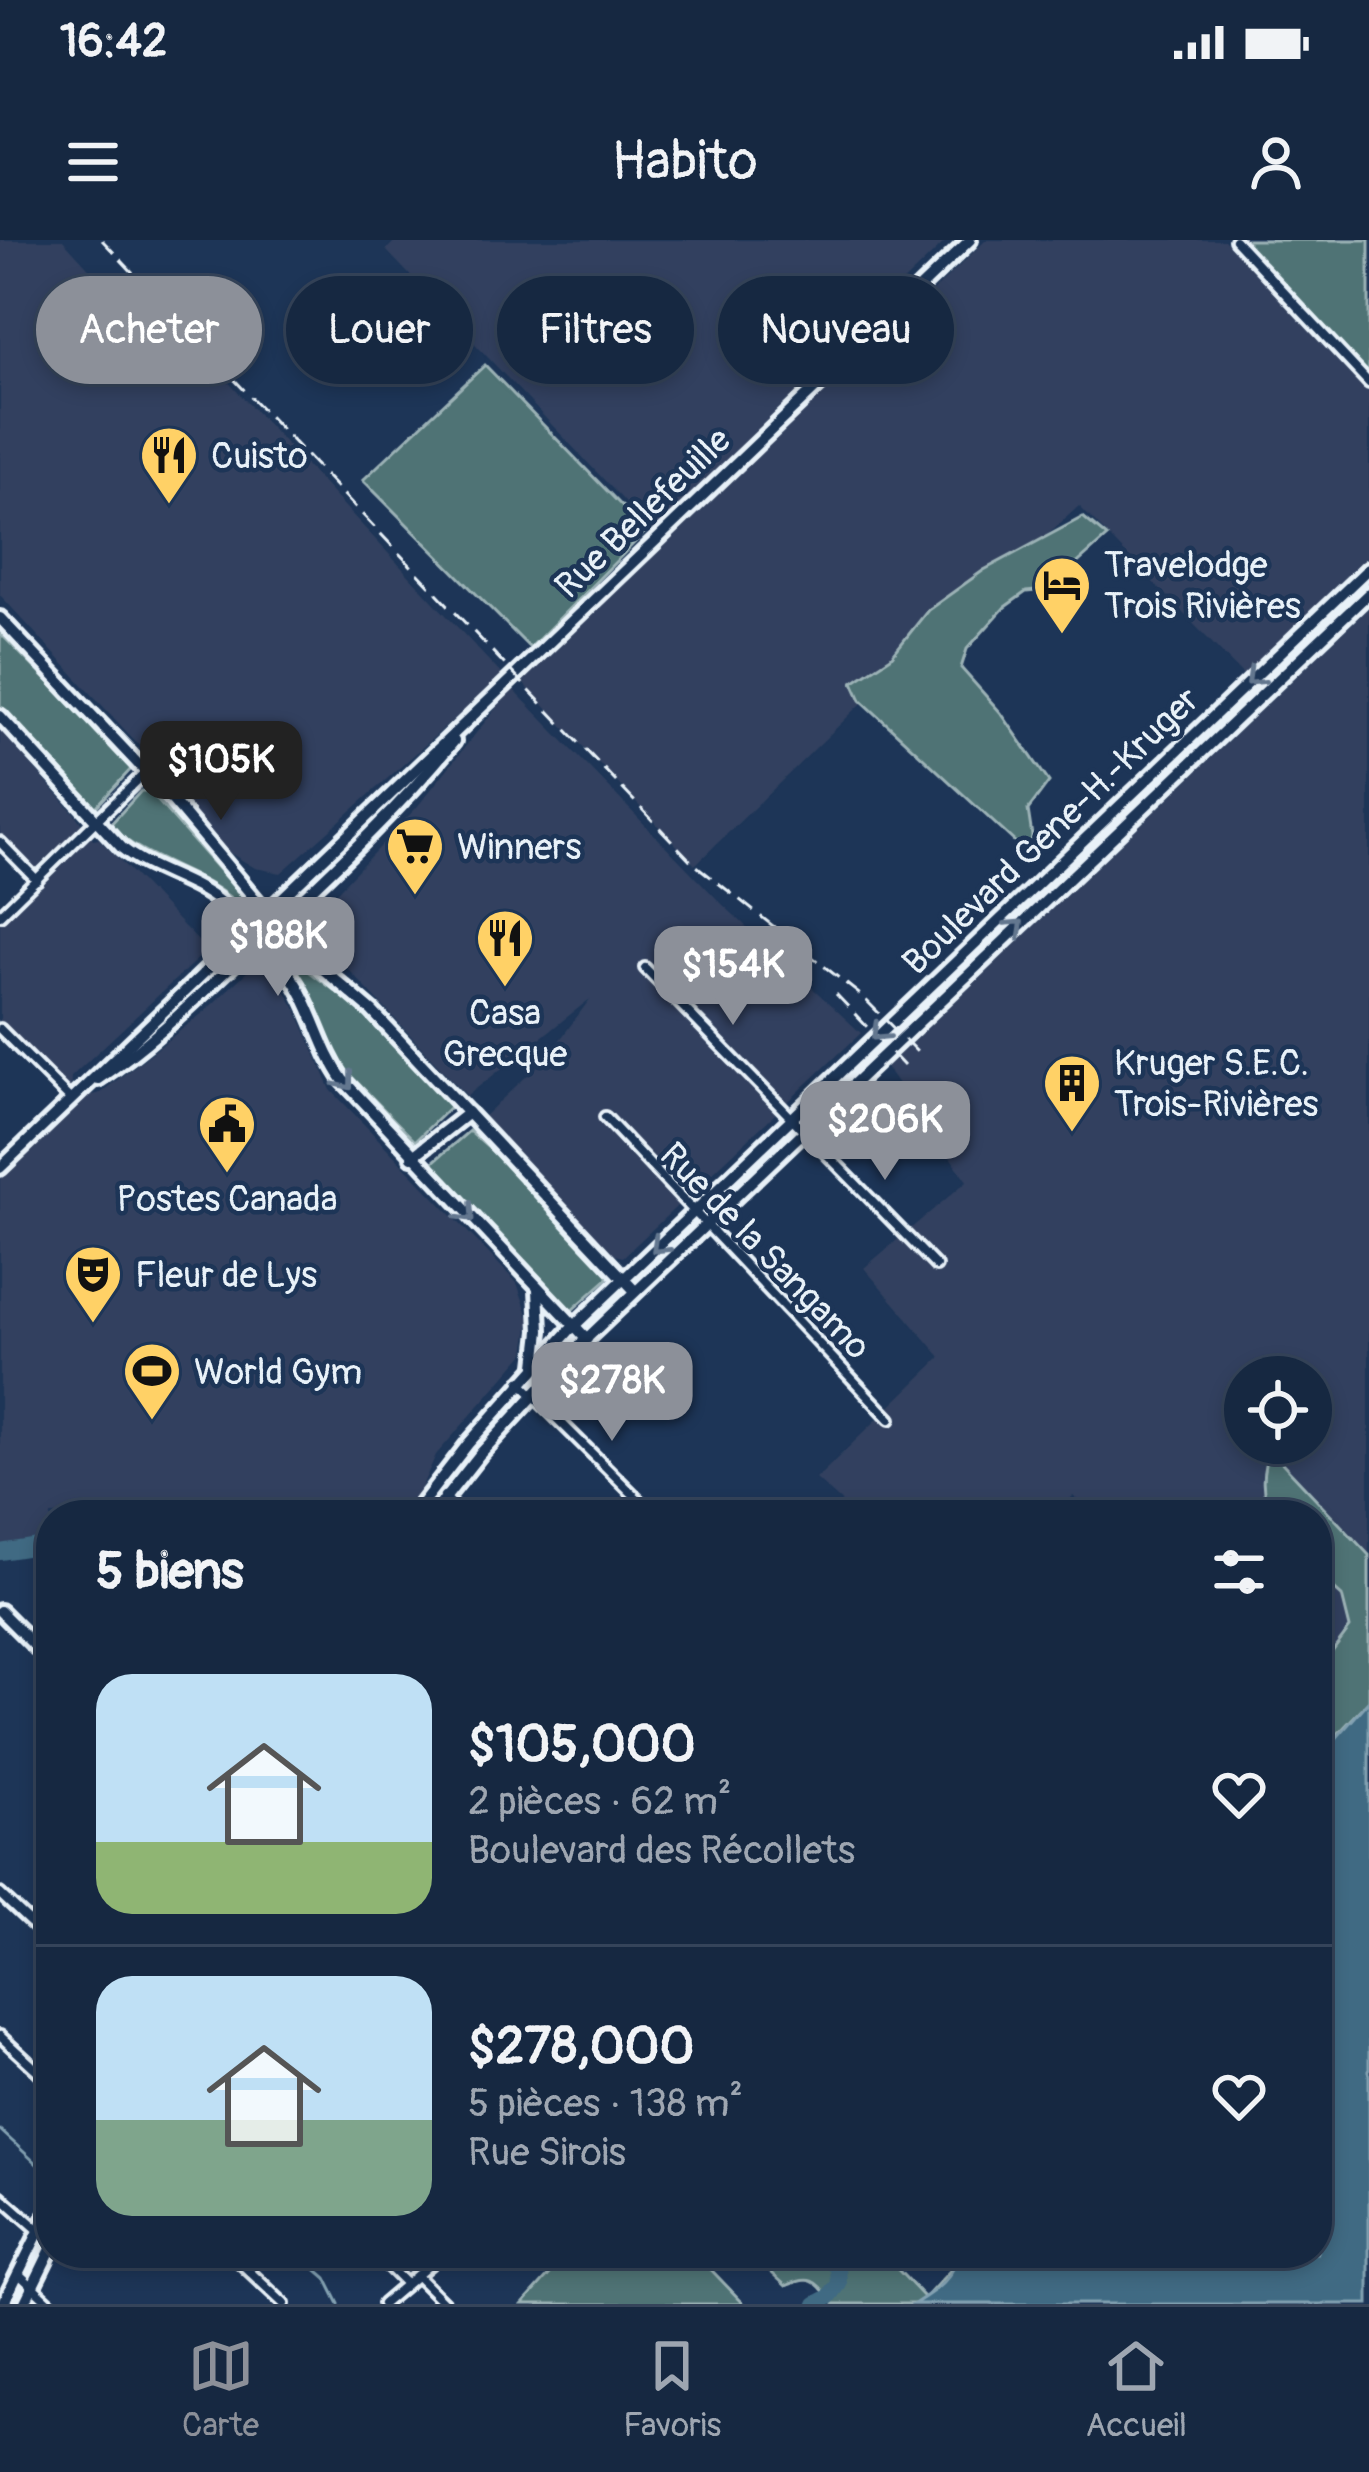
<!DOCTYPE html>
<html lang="fr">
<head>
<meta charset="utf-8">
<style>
	body { margin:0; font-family:Pangolin,sans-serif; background:#1f3048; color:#f1f3f6; height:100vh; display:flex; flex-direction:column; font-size:45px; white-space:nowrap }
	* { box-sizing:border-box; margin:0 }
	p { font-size:39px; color:#9ea6b1 }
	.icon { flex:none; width:66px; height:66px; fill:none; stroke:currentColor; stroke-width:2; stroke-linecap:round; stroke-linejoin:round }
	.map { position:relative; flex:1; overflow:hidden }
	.details { position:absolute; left:36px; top:1260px; width:1296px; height:768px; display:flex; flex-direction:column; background:#162841; border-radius:48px; box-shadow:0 6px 18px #0003,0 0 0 3px #35445a }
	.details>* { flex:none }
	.hud { position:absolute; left:36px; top:36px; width:1299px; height:108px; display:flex; gap:24px }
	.tools { position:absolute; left:1224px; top:1116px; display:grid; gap:24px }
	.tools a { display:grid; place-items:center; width:108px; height:108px; border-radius:50%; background:#162841; box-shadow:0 6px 18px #0003,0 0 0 3px #35445a; font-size:60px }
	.price { position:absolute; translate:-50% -102px; padding:0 27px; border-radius:24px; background:#8c9099; color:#fff; font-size:39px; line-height:78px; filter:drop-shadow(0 3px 6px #0008) }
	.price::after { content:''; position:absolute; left:50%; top:72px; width:36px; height:27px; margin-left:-18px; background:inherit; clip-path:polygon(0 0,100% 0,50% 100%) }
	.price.selected { background:#222; color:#fff }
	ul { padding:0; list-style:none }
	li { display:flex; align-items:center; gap:36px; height:300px; padding:0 60px }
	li+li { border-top:3px solid #35445a }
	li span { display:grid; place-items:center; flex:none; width:336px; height:240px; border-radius:36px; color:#555 }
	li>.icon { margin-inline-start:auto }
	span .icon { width:144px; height:144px; fill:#fffc; stroke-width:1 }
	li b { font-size:51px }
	h2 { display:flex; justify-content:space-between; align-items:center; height:144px; padding:0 60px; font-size:51px }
	.chip { padding:0 42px; border-radius:54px; background:#162841; box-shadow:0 6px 18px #0003,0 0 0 3px #35445a; font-size:42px; line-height:108px }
	.chip.selected { background:#8c9099; color:#fff }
	.status { display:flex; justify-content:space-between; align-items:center; height:84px; padding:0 60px; background:#162841; direction:ltr }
	.status svg { height:33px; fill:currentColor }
	header { display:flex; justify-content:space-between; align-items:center; height:156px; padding:0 60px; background:#162841; font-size:54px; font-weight:600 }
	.tab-bar { display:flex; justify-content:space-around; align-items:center; height:168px; border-top:3px solid #35445a; background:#162841; font-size:33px; color:#9ea6b1 }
	.tab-bar a { display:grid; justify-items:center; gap:6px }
	.tab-bar .selected { color:#8c9099 }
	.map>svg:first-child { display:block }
	.built { fill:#31405e; fill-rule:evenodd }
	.green { fill:#4f7374; stroke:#9cb2b6; stroke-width:3 }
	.water { fill:#3f6b83; stroke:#83a1b2; stroke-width:3 }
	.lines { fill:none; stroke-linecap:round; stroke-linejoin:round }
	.stream { stroke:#83a1b2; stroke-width:3 }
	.river { stroke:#3f6b83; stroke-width:16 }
	.street-casing { stroke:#e8f1f8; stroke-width:16 }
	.secondary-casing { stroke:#e8f1f8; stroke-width:20 }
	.primary-casing { stroke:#e8f1f8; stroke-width:20 }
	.street { stroke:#1d3557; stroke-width:8 }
	.secondary { stroke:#1d3557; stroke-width:10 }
	.primary { stroke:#1d3557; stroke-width:10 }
	.rail { stroke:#e8f1f8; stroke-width:3; stroke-dasharray:18 9; stroke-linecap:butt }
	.oneway { stroke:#64778f }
	.labels { text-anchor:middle; stroke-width:9; stroke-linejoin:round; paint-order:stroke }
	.poi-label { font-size:36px; fill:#e8f1f8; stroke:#1d3557; text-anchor:start }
	.street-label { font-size:36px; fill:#e8f1f8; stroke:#1d3557 }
</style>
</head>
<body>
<div class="status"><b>16:42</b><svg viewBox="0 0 49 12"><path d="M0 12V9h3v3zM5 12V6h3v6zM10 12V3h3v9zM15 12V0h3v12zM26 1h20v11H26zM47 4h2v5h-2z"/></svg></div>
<header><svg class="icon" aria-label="menu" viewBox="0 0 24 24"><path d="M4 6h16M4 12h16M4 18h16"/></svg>Habito<svg class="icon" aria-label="person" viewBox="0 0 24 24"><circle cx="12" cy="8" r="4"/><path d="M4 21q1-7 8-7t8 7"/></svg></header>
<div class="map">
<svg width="1369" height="2064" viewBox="0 0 1369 2064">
	<rect width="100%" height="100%" fill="#1d3557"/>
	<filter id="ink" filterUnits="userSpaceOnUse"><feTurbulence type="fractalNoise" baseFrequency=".00833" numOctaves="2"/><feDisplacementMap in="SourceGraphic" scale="24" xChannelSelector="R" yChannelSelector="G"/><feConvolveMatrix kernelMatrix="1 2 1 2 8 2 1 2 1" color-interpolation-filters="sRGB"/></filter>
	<g filter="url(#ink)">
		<g class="built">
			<polygon points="0,0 63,0 129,72 147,55 503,436 281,633 255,628 225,610 161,529 0,355"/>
			<polygon points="396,0 947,0 884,61 902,81 986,0 1224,0 1369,147 1369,326 1248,440 1079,266 858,467 695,625 518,438 662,301 386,10"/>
			<path d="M1369,367V1408L1317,1449V1275H1094L1073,1256L1054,1275H856L816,1239L941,1117L864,1028L967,941L886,827ZM1245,1137H1311V1203H1245Z"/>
			<polygon points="512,448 720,662 861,793 623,1017 615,1015 483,877 548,816 590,759 467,856 306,684 417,567"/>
			<polygon points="0,490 75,574 93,600 99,599 207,710 71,837 70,859 0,789 0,675 36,640 0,602"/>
			<polygon points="269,723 297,771 331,850 517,1043 530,1080 525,1113 436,1215 409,1275 51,1275 51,1313 0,1316 0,929 70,860 100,853 204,772 251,728"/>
		</g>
		<g class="green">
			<polygon points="1241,0 1369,0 1369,134"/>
			<polygon points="485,125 646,291 530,408 363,240"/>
			<polygon points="1083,277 1107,297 1047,350 1026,352 1005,367 967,409 961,428 1001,473 1049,542 1028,570 1032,596 1029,615 861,460 853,442 891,417 928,370 984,330"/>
			<polygon points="0,393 133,527 96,567 90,567 0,468"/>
			<path d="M141,551H149L249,664L244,669C202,629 149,624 109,586Z"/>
			<polygon points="280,702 306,729 365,773 450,862 450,867 415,901 343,828 303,743 275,707 294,726 297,724"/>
			<polygon points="469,891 522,937 610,1030 609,1037 571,1071 566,1071 433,930 433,922"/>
			<path d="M1270,1210L1369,1315V1461L1333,1499L1317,1488V1432L1350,1388L1342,1356L1317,1334V1275H1270C1262,1252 1260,1232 1270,1210Z"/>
			<polygon points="569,2013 695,2013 744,2064 523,2064"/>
			<path d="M750,2013H882L925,2058L956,2024V2013L1043,2064H834C817,2043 814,2033 786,2046Z"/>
		</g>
		<path class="water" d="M1369,1461V2064H914C933,2052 957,2038 956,2013H1317V1562L1322,1553L1325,1511Z"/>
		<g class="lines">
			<g class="stream">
				<polyline points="0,1890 50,1936"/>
				<polyline points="207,2013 209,2014"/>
				<polyline points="297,2013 326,2038 339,2064"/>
				<polyline points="267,2019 281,2013"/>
			</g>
			<g class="river">
				<polyline points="0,1312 51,1304"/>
				<polyline points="816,2064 829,2057 839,2044 838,2027 820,2013"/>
			</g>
			<g class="street-casing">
				<g id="street">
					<polyline points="1235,0 1369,143"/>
					<polyline points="0,602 37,640"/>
					<polyline points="0,675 146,532"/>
					<polyline points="645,728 936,1026"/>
					<polyline points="0,789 70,859"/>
					<polyline points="605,877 890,1179"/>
					<polyline points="520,1142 654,1275"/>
					<polyline points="444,1256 462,1275"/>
					<polyline points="0,1654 51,1702"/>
					<polyline points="0,1796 51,1843"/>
					<polyline points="0,1956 51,2001"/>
					<polyline points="230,2013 284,2064"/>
					<polyline points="375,2013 406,2044"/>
					<polyline points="19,2034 51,2064"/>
					<polyline points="417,2036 445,2064"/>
					<polyline points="383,2064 443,2013"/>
				</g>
			</g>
			<g class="secondary-casing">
				<g id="secondary">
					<polyline points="0,378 173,561 266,672 318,725 372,771 635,1051"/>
					<path d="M0,476L122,608C152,632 191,638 221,663C251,688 285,720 302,755C317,784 324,813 343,840L587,1099"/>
					<path d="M98,839C152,803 199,756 246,712C317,644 391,578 454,501"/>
					<polyline points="412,917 468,873"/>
					<polyline points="0,928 970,0"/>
					<polyline points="536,1125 540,1091 538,1049"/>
					<polyline points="0,1371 51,1422"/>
				</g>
			</g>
			<g class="primary-casing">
				<g id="primary">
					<polyline points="413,1275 468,1204 569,1091 1369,328"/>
					<polyline points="432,1275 480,1214 584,1101 1369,353"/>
					<polyline points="3,2064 51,1967"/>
					<polyline points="24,2064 51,2009"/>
				</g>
			</g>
			<use href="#street" class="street"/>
			<use href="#secondary" class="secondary"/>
			<use href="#primary" class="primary"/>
			<g class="rail">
				<polyline points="102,0 693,623 863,757 919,814"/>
				<polyline points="836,754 905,827"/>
			</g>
		</g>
		<defs><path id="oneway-chevron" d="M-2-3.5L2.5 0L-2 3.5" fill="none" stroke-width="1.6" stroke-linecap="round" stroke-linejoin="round" transform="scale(3)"/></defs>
		<g class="oneway">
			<use href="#oneway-chevron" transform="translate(1254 438) rotate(136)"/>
			<use href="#oneway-chevron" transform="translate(1016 687) rotate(-43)"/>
			<use href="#oneway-chevron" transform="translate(879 793) rotate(137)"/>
			<use href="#oneway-chevron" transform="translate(346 842) rotate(52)"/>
			<use href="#oneway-chevron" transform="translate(467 974) rotate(47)"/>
			<use href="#oneway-chevron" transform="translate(659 1006) rotate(136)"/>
		</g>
	</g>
	<defs>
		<g id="restaurant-pin" transform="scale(3)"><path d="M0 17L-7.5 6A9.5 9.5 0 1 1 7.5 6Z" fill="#ffd166" stroke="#1d3557"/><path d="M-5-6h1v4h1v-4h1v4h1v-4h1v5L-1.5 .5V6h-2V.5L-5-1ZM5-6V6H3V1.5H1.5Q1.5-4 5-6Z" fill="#111"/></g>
		<g id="hotel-pin" transform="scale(3)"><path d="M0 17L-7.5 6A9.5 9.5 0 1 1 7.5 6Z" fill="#ffd166" stroke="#1d3557"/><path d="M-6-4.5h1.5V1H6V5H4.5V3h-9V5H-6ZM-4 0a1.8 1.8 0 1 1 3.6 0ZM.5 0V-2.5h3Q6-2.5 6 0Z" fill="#111"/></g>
		<g id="supermarket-pin" transform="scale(3)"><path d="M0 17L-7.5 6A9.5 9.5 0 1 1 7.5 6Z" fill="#ffd166" stroke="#1d3557"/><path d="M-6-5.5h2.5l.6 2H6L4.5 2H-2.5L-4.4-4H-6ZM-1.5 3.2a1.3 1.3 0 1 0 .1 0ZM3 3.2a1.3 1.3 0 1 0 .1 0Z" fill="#111"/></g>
		<g id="building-pin" transform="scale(3)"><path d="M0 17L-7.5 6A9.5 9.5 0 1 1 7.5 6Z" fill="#ffd166" stroke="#1d3557"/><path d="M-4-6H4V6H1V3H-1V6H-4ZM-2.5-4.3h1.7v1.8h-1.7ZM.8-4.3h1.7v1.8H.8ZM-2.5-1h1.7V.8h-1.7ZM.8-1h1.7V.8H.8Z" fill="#111"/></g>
		<g id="civic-pin" transform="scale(3)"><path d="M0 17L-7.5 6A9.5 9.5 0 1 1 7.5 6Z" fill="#ffd166" stroke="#1d3557"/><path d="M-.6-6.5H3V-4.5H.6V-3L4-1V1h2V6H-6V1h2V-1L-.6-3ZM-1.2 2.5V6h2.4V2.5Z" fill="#111"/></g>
		<g id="theatre-pin" transform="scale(3)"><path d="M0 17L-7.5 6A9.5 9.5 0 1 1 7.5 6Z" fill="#ffd166" stroke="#1d3557"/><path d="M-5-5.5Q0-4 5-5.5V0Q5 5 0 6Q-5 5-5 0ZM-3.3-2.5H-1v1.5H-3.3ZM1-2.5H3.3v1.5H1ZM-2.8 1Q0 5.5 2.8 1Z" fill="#111"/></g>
		<g id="stadium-pin" transform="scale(3)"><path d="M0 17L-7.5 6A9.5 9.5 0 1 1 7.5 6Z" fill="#ffd166" stroke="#1d3557"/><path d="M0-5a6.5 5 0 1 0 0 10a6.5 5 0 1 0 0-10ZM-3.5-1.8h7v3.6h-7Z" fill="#111"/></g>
	</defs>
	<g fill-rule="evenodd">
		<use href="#restaurant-pin" x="169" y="215"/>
		<use href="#hotel-pin" x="1062" y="345"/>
		<use href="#supermarket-pin" x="415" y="606"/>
		<use href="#restaurant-pin" x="505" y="698"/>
		<use href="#building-pin" x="1072" y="843"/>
		<use href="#civic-pin" x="227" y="884"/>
		<use href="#theatre-pin" x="93" y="1034"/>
		<use href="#stadium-pin" x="152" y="1131"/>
	</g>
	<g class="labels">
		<g class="poi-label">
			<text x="211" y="228">Cuisto</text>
			<text x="1104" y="337">Travelodge<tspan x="1104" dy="41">Trois Rivières</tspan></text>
			<text x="457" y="619">Winners</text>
			<text x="505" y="785" text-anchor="middle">Casa<tspan x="505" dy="41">Grecque</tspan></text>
			<text x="1114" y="835">Kruger S.E.C.<tspan x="1114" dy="41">Trois-Rivières</tspan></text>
			<text x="227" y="971" text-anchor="middle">Postes Canada</text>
			<text x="135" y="1047">Fleur de Lys</text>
			<text x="194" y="1144">World Gym</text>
		</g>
		<g class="street-label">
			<text transform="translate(642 272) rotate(-44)" y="13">Rue Bellefeuille</text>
			<text transform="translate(1050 590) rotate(-44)" y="13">Boulevard Gene-H.-Kruger</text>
			<text transform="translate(766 1010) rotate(46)" y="13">Rue de la Sangamo</text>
		</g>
	</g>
</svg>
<div class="tools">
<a><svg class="icon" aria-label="locate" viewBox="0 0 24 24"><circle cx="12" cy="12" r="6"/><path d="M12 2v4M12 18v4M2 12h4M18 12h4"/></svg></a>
</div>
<b class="price selected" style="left:221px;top:583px">$105K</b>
<b class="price" style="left:278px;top:759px">$188K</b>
<b class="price" style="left:733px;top:788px">$154K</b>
<b class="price" style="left:885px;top:943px">$206K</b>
<b class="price" style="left:612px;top:1204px">$278K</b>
<div class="hud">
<a class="chip selected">Acheter</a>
<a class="chip">Louer</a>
<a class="chip">Filtres</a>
<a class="chip">Nouveau</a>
</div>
<section class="details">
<h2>5 biens<svg class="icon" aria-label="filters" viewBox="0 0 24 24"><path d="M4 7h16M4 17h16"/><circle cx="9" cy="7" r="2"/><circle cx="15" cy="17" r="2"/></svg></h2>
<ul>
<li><span style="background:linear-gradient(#bfe0f5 70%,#8fb573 0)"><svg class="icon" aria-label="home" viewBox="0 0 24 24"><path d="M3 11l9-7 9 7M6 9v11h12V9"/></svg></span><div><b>$105,000</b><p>2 pièces · 62 m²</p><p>Boulevard des Récollets</p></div><svg class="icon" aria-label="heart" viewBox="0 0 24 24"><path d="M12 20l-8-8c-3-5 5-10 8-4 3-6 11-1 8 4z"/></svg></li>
<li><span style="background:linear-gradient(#bfe0f5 60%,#7fa58c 0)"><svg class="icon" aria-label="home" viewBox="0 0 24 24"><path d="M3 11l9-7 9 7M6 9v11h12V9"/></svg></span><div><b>$278,000</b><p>5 pièces · 138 m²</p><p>Rue Sirois</p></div><svg class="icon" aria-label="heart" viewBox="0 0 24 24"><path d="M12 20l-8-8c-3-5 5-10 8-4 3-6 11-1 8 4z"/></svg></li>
</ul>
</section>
</div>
<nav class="tab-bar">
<a class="selected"><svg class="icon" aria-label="map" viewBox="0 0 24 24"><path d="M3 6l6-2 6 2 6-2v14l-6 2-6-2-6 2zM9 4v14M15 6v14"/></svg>Carte</a>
<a><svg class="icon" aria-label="saved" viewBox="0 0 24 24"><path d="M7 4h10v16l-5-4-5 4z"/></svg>Favoris</a>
<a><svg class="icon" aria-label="home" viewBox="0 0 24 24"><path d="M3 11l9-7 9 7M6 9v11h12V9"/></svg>Accueil</a>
</nav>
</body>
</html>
